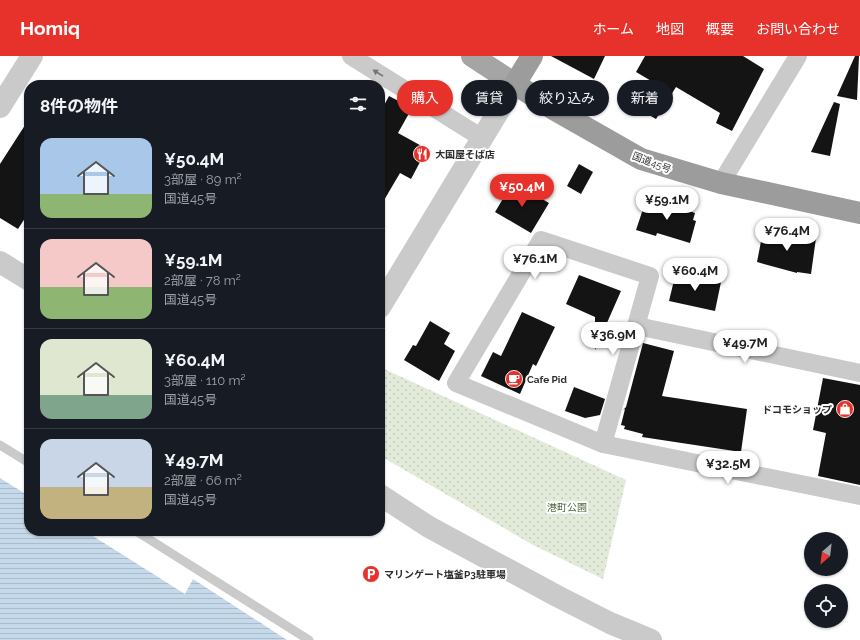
<!DOCTYPE html>
<html lang="ja">
<head>
<meta charset="utf-8">
<style>
	body { margin:0; font-family:Raleway,"Noto Sans JP",sans-serif; background:#242831; color:#f1f3f6; height:100vh; display:flex; flex-direction:column; font-size:15px; white-space:nowrap }
	* { box-sizing:border-box; margin:0 }
	p { font-size:13px; color:#9ea1a6 }
	.icon { flex:none; width:22px; height:22px; fill:none; stroke:currentColor; stroke-width:2; stroke-linecap:round; stroke-linejoin:round }
	.map { position:relative; flex:1; overflow:hidden }
	.drawer { position:absolute; left:24px; top:24px; width:361px; height:456px; display:flex; flex-direction:column; background:#171b24; border-radius:16px; box-shadow:0 1px 3px #0004 }
	.drawer>* { flex:none }
	.guide { position:absolute; left:397px; top:24px; width:380px; height:36px; display:flex; gap:8px }
	.needle { width:26px; rotate:208deg }
	.tools { position:absolute; left:804px; top:476px; display:grid; gap:8px }
	.tools a { display:grid; place-items:center; width:44px; height:44px; border-radius:50%; background:#171b24; box-shadow:0 1px 3px #0004; font-size:20px }
	.price { position:absolute; translate:-50% -34px; padding:0 9px; border-radius:14px; background:#fff; color:#222; font-size:13px; line-height:26px; filter:drop-shadow(0 1px 2px #0008) }
	.price::after { content:''; position:absolute; left:50%; top:24px; width:12px; height:9px; margin-left:-6px; background:inherit; clip-path:polygon(0 0,100% 0,50% 100%) }
	.price.active { background:#e7322c; color:#fff }
	ul { padding:0; list-style:none }
	li { display:flex; align-items:center; gap:12px; height:100px; padding:0 16px }
	li+li { border-top:1px solid #363941 }
	li span { display:grid; place-items:center; flex:none; width:112px; height:80px; border-radius:12px; color:#555 }
	li>.icon { margin-inline-start:auto }
	span .icon { width:48px; height:48px; fill:#fffc; stroke-width:1 }
	li b { font-size:17px }
	h2 { display:flex; justify-content:space-between; align-items:center; height:48px; padding:0 16px; font-size:17px }
	.tag { padding:0 14px; border-radius:18px; background:#171b24; box-shadow:0 1px 3px #0004; font-size:14px; line-height:36px }
	.tag.active { background:#e7322c; color:#fff }
	header { display:flex; align-items:center; gap:24px; box-sizing:border-box; height:56px; padding:0 20px; background:#e7322c; color:#fff }
	header strong { font-size:19px }
	nav { display:flex; gap:22px; margin-inline-start:auto; font-size:14px }
	.map>svg:first-child { display:block }
	.park { fill:url(#park-dots) }
	.water { fill:url(#water-rules) }
	.building { fill:#141414 }
	.lines { fill:none; stroke-linecap:round; stroke-linejoin:round }
	.service { stroke:#cacaca; stroke-width:9 }
	.minor { stroke:#cacaca; stroke-width:18 }
	.tertiary { stroke:#cacaca; stroke-width:22 }
	.primary { stroke:#a5a5a5; stroke-width:22 }
	.trunk { stroke:#9c9c9c; stroke-width:22 }
	.oneway { fill:#747474 }
	.labels { text-anchor:middle; stroke-width:4; stroke-linejoin:round; paint-order:stroke }
	.poi-label { font-size:10px; font-weight:bold; fill:#2d2d2d; stroke:#fff; text-anchor:start }
	.street-label { font-size:10px; fill:#2d2d2d; stroke:#fff }
	.park-label { font-size:10px; fill:#4b693a; stroke:#fff }
</style>
</head>
<body>
<header>
<strong>Homiq</strong>
<nav><a>ホーム</a><a>地図</a><a>概要</a><a>お問い合わせ</a></nav>
</header>
<div class="map">
<svg width="860" height="584" viewBox="0 0 860 584">
	<defs>
		<pattern id="park-dots" width="8" height="8" patternUnits="userSpaceOnUse"><rect width="8" height="8" fill="#e2ebda"/><path d="M2 2h.1M6 6h.1" fill="none" stroke="#c2cabb" stroke-width="1.8" stroke-linecap="round"/></pattern>
		<pattern id="water-rules" width="6" height="5" patternUnits="userSpaceOnUse"><rect width="6" height="5" fill="#c6d9eb"/><path d="M0 2.5h6" fill="none" stroke="#aabbca"/></pattern>
	</defs>
	<rect width="100%" height="100%" fill="#fff"/>
	<polygon class="park" points="382,312 626,424 603,523 533,489 384,402 380,386 380,316"/>
	<polygon class="water" points="0,422 29,440 29,475 85,475 185,538 193,523 287,584 0,584"/>
	<g class="building">
		<polygon points="551,0 605,0 594,23"/>
		<polygon points="645,0 743,0 764,13 732,75 716,67 720,57 676,31 656,63 637,52 653,26 636,16"/>
		<polygon points="855,0 859,0 857,44 837,40"/>
		<polygon points="389,40 412,52 398,77 427,93 411,123 400,117 380,151 380,57"/>
		<polygon points="834,46 840,48 830,100 811,96"/>
		<polygon points="29,63 29,156 18,173 0,162 0,108"/>
		<polygon points="579,108 593,116 581,138 567,130"/>
		<polygon points="518,129 549,147 531,177 495,156 507,136 512,139"/>
		<polygon points="647,141 695,157 693,164 696,165 690,187 657,177 656,180 636,174"/>
		<polygon points="763,175 816,182 811,218 797,216 797,217 757,206"/>
		<polygon points="676,216 721,226 715,255 669,245"/>
		<polygon points="579,219 621,235 595,294 595,261 566,248"/>
		<polygon points="522,256 555,271 536,310 533,308 520,338 481,320 493,296 501,300"/>
		<polygon points="430,265 450,277 444,288 455,295 439,325 404,304 413,289 416,290"/>
		<polygon points="643,287 674,295 662,340 747,353 741,396 642,381 643,378 624,373 625,370 621,369 625,353 623,354 626,351"/>
		<polygon points="823,322 860,329 860,429 818,420 826,377 813,374"/>
		<polygon points="574,331 605,343 600,359 585,362 565,355"/>
	</g>
	<g class="lines">
		<g class="service">
			<polyline points="0,389 29,407"/>
			<polyline points="136,475 309,584"/>
		</g>
		<g class="minor">
			<polyline points="351,0 482,82"/>
			<polyline points="721,127 798,0"/>
			<polyline points="637,270 860,317"/>
			<polyline points="603,388 650,220 541,184 456,327 603,388 860,440"/>
		</g>
		<g class="tertiary">
			<polyline points="0,51 32,0"/>
			<polyline points="0,206 29,224"/>
			<polyline points="380,251 515,28"/>
			<polyline points="380,439 429,471 557,540 610,567 651,584"/>
		</g>
		<polyline class="primary" points="472,0 515,28"/>
		<polyline class="trunk" points="532,0 515,28 555,54 641,103 721,127 860,157"/>
	</g>
	<defs><path id="oneway-solid" d="M-6-.8H1V-3.2L6.5 0L1 3.2V.8H-6Z"/></defs>
	<use class="oneway" href="#oneway-solid" transform="translate(378 17) rotate(-148)"/>
	<defs>
		<g id="restaurant-disc" transform="scale(0.9)"><circle r="9.5" fill="#e7322c" stroke="#fff"/><path d="M-5-6h1v4h1v-4h1v4h1v-4h1v5L-1.5 .5V6h-2V.5L-5-1ZM5-6V6H3V1.5H1.5Q1.5-4 5-6Z" fill="#fff"/></g>
		<g id="cafe-disc" transform="scale(0.9)"><circle r="9.5" fill="#e7322c" stroke="#fff"/><path d="M-5.5-4.5H6V0H3Q3 3.5 0 3.5H-2.5Q-5.5 3.5-5.5 0ZM3-3.2v2h1.7v-2ZM-6 4.5H4V6H-6Z" fill="#fff"/></g>
		<g id="shop-disc" transform="scale(0.9)"><circle r="9.5" fill="#e7322c" stroke="#fff"/><path d="M-5-2.5h2.3a2.7 3.5 0 0 1 5.4 0H5L5.5 6h-11ZM-1.5-2.5h3a1.5 2.3 0 0 0-3 0Z" fill="#fff"/></g>
		<g id="parking-disc" transform="scale(0.9)"><circle r="9.5" fill="#e7322c" stroke="#fff"/><path d="M-3.5-5.5H1a3.5 3.5 0 0 1 0 7H-1V5.5H-3.5ZM-1-3.4V-.6H.8a1.4 1.4 0 0 0 0-2.8Z" fill="#fff"/></g>
	</defs>
	<g fill-rule="evenodd">
		<use href="#restaurant-disc" x="422" y="98"/>
		<use href="#cafe-disc" x="514" y="323"/>
		<use href="#shop-disc" x="845" y="353"/>
		<use href="#parking-disc" x="371" y="518"/>
	</g>
	<g class="labels">
		<g class="poi-label">
			<text x="435" y="102">大国屋そば店</text>
			<text x="527" y="327">Cafe Pid</text>
			<text x="832" y="357" text-anchor="end">ドコモショップ</text>
			<text x="384" y="522">マリンゲート塩釜P3駐車場</text>
		</g>
		<g class="street-label">
			<text transform="translate(652 106) rotate(21)" y="4">国道45号</text>
		</g>
		<g class="park-label">
			<text x="567" y="455">港町公園</text>
		</g>
	</g>
</svg>
<div class="tools">
<a><svg class="needle" viewBox="-14 -14 28 28"><path d="M0-13l5 13h-10z" fill="#e53935"/><path d="M0 13l5-13h-10z" fill="#9ea1a6"/></svg></a>
<a><svg class="icon" aria-label="locate" viewBox="0 0 24 24"><circle cx="12" cy="12" r="6"/><path d="M12 2v4M12 18v4M2 12h4M18 12h4"/></svg></a>
</div>
<b class="price active" style="left:522px;top:152px">¥50.4M</b>
<b class="price" style="left:667px;top:165px">¥59.1M</b>
<b class="price" style="left:787px;top:196px">¥76.4M</b>
<b class="price" style="left:535px;top:224px">¥76.1M</b>
<b class="price" style="left:695px;top:236px">¥60.4M</b>
<b class="price" style="left:613px;top:300px">¥36.9M</b>
<b class="price" style="left:745px;top:308px">¥49.7M</b>
<b class="price" style="left:728px;top:429px">¥32.5M</b>
<div class="guide">
<a class="tag active">購入</a>
<a class="tag">賃貸</a>
<a class="tag">絞り込み</a>
<a class="tag">新着</a>
</div>
<section class="drawer">
<h2>8件の物件<svg class="icon" aria-label="filters" viewBox="0 0 24 24"><path d="M4 7h16M4 17h16"/><circle cx="9" cy="7" r="2"/><circle cx="15" cy="17" r="2"/></svg></h2>
<ul>
<li><span style="background:linear-gradient(#a9c7e8 70%,#8fb573 0)"><svg class="icon" aria-label="home" viewBox="0 0 24 24"><path d="M3 11l9-7 9 7M6 9v11h12V9"/></svg></span><div><b>¥50.4M</b><p>3部屋 · 89 m²</p><p>国道45号</p></div></li>
<li><span style="background:linear-gradient(#f6c9c9 60%,#8fb573 0)"><svg class="icon" aria-label="home" viewBox="0 0 24 24"><path d="M3 11l9-7 9 7M6 9v11h12V9"/></svg></span><div><b>¥59.1M</b><p>2部屋 · 78 m²</p><p>国道45号</p></div></li>
<li><span style="background:linear-gradient(#dfe7d0 70%,#7fa58c 0)"><svg class="icon" aria-label="home" viewBox="0 0 24 24"><path d="M3 11l9-7 9 7M6 9v11h12V9"/></svg></span><div><b>¥60.4M</b><p>3部屋 · 110 m²</p><p>国道45号</p></div></li>
<li><span style="background:linear-gradient(#c9d6e8 60%,#c2b280 0)"><svg class="icon" aria-label="home" viewBox="0 0 24 24"><path d="M3 11l9-7 9 7M6 9v11h12V9"/></svg></span><div><b>¥49.7M</b><p>2部屋 · 66 m²</p><p>国道45号</p></div></li>
</ul>
</section>
</div>
</body>
</html>
